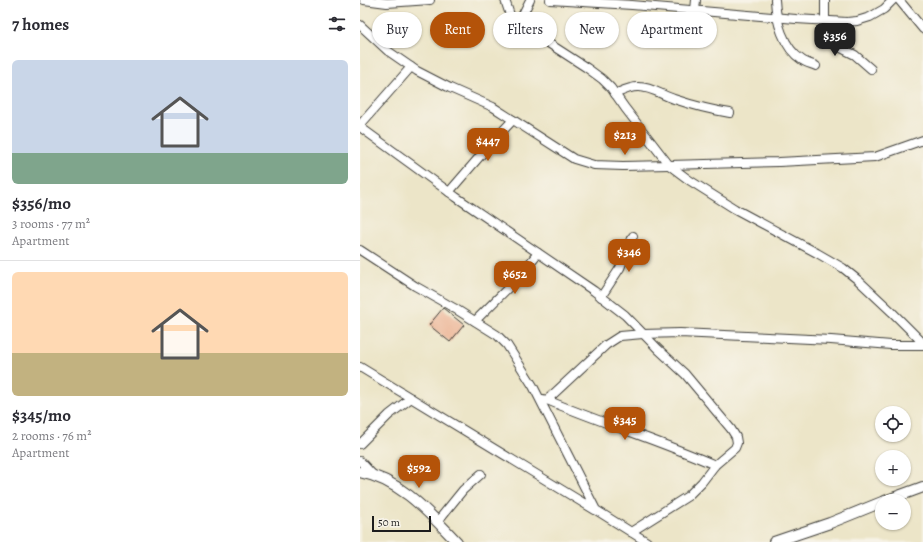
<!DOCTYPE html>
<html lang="en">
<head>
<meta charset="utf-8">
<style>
	body { margin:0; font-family:Alegreya,serif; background:#f2f2f3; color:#2b2b33; height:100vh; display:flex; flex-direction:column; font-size:15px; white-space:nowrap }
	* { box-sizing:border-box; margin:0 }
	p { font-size:13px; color:#7c7c81 }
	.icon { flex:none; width:22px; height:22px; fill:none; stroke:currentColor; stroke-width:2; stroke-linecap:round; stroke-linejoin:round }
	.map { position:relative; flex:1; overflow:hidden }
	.details { display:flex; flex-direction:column; background:#fff; width:360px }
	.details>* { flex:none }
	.guide { position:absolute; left:12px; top:12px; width:380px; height:36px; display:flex; gap:8px }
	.controls { position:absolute; left:515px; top:406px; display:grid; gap:8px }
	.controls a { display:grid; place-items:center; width:36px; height:36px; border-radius:50%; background:#fff; box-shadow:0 1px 3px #0004; font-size:20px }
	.scale { position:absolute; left:12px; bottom:10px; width:59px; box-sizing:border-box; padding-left:4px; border:2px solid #1c1c1c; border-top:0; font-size:11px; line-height:14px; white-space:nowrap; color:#1c1c1c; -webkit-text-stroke:3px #f7f3e8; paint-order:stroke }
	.price { position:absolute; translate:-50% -34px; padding:0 9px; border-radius:8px; background:#b45309; color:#fff; font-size:13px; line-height:26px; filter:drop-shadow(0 1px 2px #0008) }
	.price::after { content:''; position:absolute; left:50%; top:24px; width:12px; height:9px; margin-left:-6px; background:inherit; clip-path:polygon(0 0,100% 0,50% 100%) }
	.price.current { background:#222; color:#fff }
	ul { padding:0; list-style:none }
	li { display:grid; align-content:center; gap:8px; height:212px; padding:0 12px }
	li+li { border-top:1px solid #e1e1e2 }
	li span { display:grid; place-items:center; height:124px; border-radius:6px; color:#555 }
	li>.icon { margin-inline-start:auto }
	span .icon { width:72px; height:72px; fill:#fffc; stroke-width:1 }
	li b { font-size:17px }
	h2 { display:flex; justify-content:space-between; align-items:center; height:48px; padding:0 12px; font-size:17px }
	.chip { padding:0 14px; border-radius:18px; background:#fff; box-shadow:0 1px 3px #0004; font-size:14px; line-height:36px }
	.chip.current { background:#b45309; color:#fff }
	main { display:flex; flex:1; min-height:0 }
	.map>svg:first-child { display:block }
	.building { fill:#ecb494 }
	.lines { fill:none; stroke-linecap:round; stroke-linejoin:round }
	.minor-casing { stroke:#3b3a36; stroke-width:10 }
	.major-casing { stroke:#3b3a36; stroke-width:12 }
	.minor { stroke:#fff; stroke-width:8 }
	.major { stroke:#fff; stroke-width:10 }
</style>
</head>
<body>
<main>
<section class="details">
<h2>7 homes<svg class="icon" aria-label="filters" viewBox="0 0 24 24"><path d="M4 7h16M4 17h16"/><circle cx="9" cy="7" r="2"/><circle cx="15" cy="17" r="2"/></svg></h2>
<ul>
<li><span style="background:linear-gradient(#c9d6e8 75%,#7fa58c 0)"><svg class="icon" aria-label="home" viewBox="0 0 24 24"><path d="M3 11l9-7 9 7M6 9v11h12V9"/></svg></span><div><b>$356/mo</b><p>3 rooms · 77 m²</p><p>Apartment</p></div></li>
<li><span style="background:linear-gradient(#ffd9b3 65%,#c2b280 0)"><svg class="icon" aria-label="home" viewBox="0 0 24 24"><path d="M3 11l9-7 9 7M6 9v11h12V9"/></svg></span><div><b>$345/mo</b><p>2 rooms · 76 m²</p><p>Apartment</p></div></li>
</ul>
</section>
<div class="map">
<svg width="563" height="542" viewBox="0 0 563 542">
	<rect width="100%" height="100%" fill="#f7f3e8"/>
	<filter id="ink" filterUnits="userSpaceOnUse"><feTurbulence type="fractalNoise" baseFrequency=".025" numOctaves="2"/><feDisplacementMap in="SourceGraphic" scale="8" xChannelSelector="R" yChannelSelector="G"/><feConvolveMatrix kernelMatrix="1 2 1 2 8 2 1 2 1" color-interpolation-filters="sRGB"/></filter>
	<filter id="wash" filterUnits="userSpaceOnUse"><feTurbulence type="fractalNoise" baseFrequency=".012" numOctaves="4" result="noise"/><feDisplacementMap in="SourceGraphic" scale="16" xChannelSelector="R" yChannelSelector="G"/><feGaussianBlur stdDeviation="0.9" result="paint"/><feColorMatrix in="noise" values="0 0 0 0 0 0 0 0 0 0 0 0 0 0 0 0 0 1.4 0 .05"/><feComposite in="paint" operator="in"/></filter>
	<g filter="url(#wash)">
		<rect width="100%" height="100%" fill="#ece5c8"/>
		<g id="blocks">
			<polygon class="building" points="83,308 104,325 90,342 69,325"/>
		</g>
	</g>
	<g filter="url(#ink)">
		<use href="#blocks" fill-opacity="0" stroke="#3b3a36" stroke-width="1"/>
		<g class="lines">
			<g class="minor-casing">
				<g id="minor">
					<polyline points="4,0 27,3 70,0"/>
					<polyline points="145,0 150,15 162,26 227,68 242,79 251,88 265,108 309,165 329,180 375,209 457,253 483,268 498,280 532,312 563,343"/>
					<polyline points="190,0 272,5 436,19 487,22 497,21 510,17 524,9 533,0"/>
					<path d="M415,0C416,20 423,48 442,60C446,63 452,64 456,66"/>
					<polyline points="539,0 563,29"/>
					<polyline points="335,10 336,0"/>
					<polyline points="465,20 465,0"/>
					<polyline points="157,22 162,16 170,0"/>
					<path d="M487,22C493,38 481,36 479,47L495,55L511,69"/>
					<polyline points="0,25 28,51 57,71 90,88 133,107 214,159 234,165 263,166 309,165 419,162 515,157 563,140"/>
					<path d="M255,94C262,91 271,86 279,87C291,87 302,95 314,99C332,105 351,110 370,113"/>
					<polyline points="0,125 51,67"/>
					<polyline points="0,127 96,197 234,291 265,315 298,349 325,374 371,429 376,437 377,443 375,448 355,465 342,482 328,496 271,532"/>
					<polyline points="89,192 134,140 153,120"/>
					<polyline points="0,250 55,286 94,308 137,335 147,345 173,386 236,510 287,542"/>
					<polyline points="241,297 260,268 273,236"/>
					<polyline points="115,321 156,280 178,253"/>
					<polyline points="0,367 235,510"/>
					<path d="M182,399L187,400C242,423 300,441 355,465"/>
					<polyline points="187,400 246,345 260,336 283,334 320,333 471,340 531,345 563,345"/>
					<polyline points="0,444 29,415 51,398"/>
					<polyline points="0,461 12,474"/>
					<polyline points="77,522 103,490 121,474"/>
				</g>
			</g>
			<g class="major-casing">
				<g id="major">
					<path d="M0,472C41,480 69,513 97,542"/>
					<polyline points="525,501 563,487"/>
					<polyline points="414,542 470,523 522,502"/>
				</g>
			</g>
			<use href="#minor" class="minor"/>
			<use href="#major" class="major"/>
		</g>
	</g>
</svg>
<div class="controls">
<a><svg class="icon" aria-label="locate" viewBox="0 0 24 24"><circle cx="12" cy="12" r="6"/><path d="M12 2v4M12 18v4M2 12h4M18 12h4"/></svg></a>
<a>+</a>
<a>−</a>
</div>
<div class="scale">50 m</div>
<b class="price current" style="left:475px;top:57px">$356</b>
<b class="price" style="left:265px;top:156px">$213</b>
<b class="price" style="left:128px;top:162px">$447</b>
<b class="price" style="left:269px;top:273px">$346</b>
<b class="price" style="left:155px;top:295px">$652</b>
<b class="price" style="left:265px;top:441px">$345</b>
<b class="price" style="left:59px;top:489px">$592</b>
<div class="guide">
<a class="chip">Buy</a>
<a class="chip current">Rent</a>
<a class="chip">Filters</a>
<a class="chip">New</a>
<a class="chip">Apartment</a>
</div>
</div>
</main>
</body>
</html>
